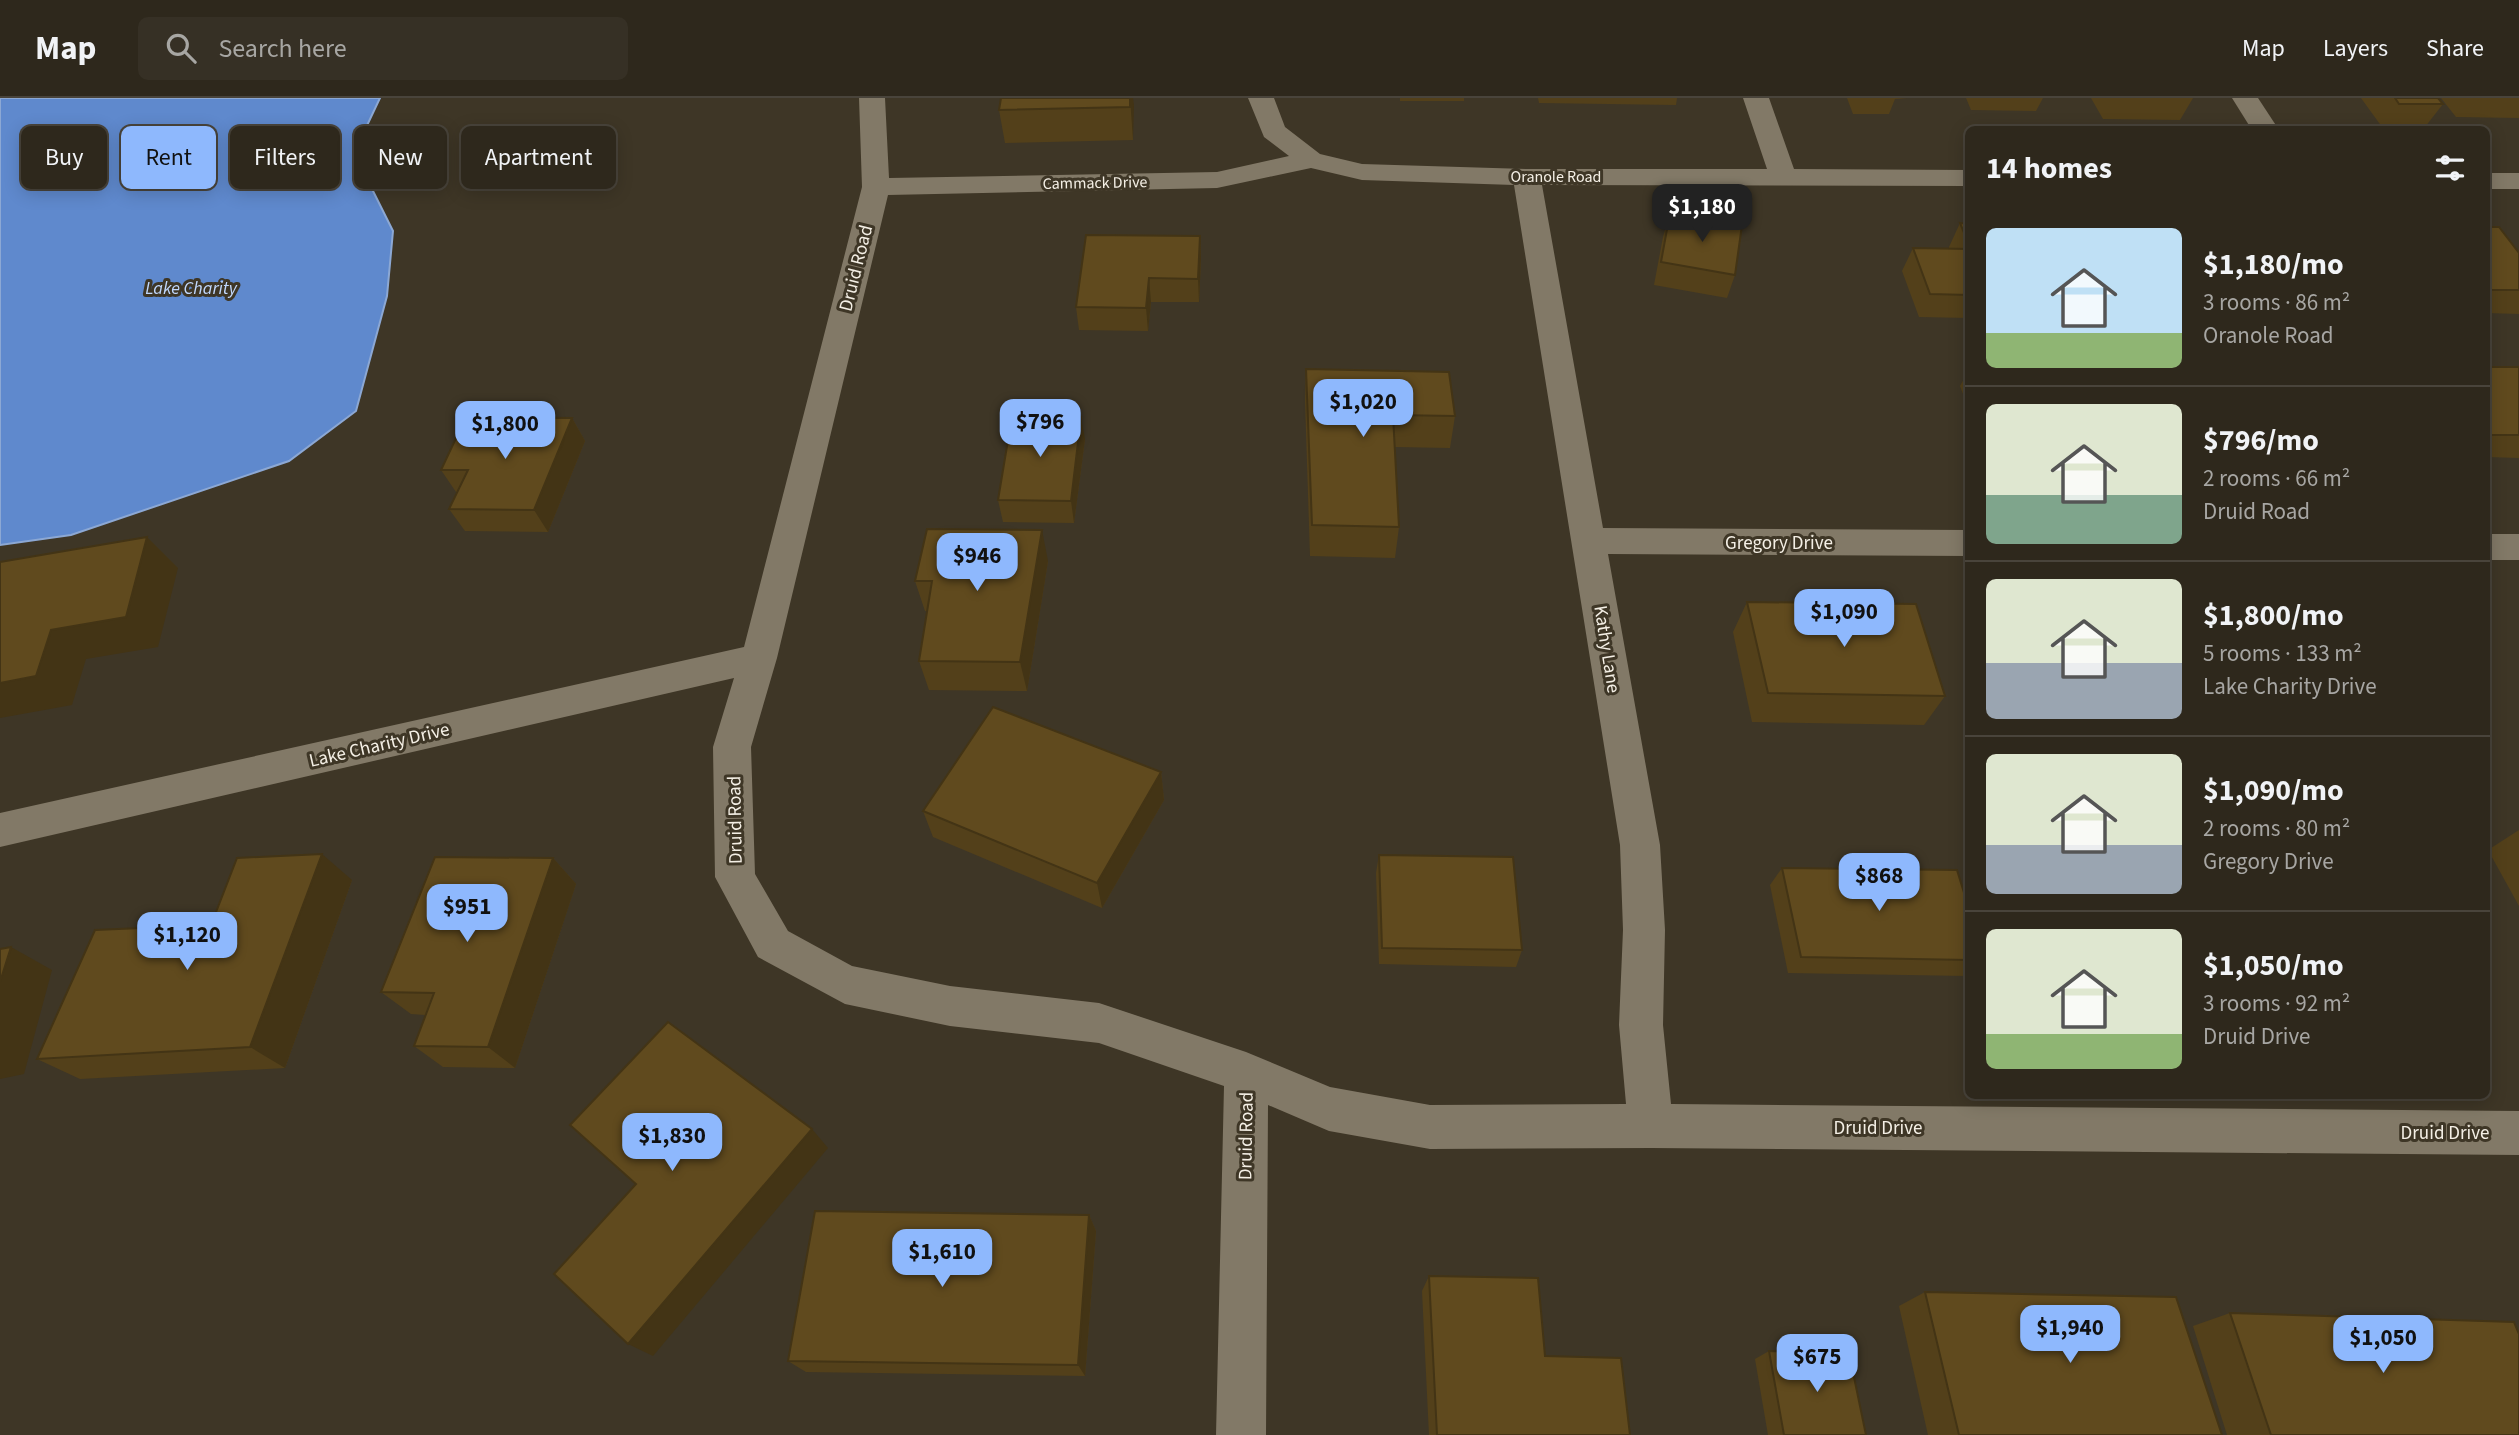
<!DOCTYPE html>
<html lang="en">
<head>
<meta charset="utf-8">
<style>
	body { margin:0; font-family:"Source Sans 3",sans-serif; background:#363025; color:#f1f3f6; height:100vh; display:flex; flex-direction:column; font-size:26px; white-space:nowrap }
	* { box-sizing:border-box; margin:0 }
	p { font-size:23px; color:#a7a6a3 }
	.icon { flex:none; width:38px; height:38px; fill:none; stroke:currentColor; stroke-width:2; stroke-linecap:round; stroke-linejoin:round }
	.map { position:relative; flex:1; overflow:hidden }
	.side { position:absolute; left:1965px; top:28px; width:525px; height:973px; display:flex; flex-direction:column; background:#2e281c; border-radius:10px; box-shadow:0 4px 18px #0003,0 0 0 2px #49443b }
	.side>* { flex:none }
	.top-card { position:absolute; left:21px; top:28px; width:665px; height:63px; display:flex; gap:14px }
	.price { position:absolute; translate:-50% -60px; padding:0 16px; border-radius:14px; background:#8eb8fd; color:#111; font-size:23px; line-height:46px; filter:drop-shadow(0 2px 4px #0008) }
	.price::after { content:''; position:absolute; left:50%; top:42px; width:21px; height:16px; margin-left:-10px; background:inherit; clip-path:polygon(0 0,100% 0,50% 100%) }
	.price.current { background:#222; color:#fff }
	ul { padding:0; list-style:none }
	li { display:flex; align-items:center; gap:21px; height:175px; padding:0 21px }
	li+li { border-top:2px solid #49443b }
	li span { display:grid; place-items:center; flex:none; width:196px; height:140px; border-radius:10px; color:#555 }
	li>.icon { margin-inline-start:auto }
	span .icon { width:84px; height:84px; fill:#fffc; stroke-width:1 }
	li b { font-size:30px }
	h2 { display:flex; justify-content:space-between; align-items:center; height:84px; padding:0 21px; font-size:30px }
	.pill { padding:0 24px; border-radius:10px; background:#2e281c; box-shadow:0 4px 18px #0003,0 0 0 2px #49443b; font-size:24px; line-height:63px }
	.pill.current { background:#8eb8fd; color:#111 }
	header { display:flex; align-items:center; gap:42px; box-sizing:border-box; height:98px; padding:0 35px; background:#2e281c; border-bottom:2px solid #49443b }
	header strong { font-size:33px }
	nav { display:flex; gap:38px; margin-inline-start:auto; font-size:24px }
	.search { width:490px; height:63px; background:#363025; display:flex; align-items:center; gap:18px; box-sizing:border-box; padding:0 24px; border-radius:10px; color:#a7a6a3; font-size:26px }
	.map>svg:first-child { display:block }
	.water { fill:#5f89cd; stroke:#8ca8d4; stroke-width:2 }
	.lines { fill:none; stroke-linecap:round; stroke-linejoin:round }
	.minor { fill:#827967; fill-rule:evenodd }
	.wall { fill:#53401a }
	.shaded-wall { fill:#433415 }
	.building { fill:#604a1e; stroke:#433415; stroke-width:2 }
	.labels { text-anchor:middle; stroke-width:6; stroke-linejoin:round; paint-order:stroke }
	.far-street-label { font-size:16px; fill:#f4efe5; stroke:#3e3626 }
	.far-water-label { font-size:18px; font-style:italic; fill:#c1d8fd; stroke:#3e3626 }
	.street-label { font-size:19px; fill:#f4efe5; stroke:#3e3626 }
</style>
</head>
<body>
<header>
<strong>Map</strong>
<div class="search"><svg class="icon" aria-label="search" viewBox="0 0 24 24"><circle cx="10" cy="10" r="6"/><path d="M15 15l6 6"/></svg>Search here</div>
<nav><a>Map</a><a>Layers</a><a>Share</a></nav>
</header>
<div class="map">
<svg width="2519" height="1337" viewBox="0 0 2519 1337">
	<rect width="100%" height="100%" fill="#3e3626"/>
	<polygon class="water" points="0,0 380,0 354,55 393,133 387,198 356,313 289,363 71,437 0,447"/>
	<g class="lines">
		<g class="minor">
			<path d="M859,0H885L889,80L1217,74L1289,58L1264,39L1248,0H1274L1285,29L1320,56L1362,66L1527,71H1767L1743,0H1769L1794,71L1969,72V88L1542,87L1603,430L1969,432V458L1608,456L1660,747L1665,832L1663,927L1671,1006L2519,1013V1057L1651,1050L1430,1051L1329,1033L1268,1007L1266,1337H1216L1224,988L1099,945L950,928L845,906L758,859L715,779L713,649L734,580L0,749V715L744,549L862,89ZM1311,70L1362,82L1514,87L1620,747L1623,832L1619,927L1626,1006L1430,1007L1330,989L1246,954L1099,905L950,888L852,868L788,833L755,776L751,649L777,560L888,97L1217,90Z"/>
			<polygon points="2232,0 2258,0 2279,32 2252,32"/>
			<rect x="2487" y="75" width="32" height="16"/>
			<rect x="2487" y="436" width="32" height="26"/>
		</g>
	</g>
	<g class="wall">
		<polygon points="1001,0 1133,0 1133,42 1005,45 999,12"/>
		<rect x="1400" y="0" width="64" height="3"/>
		<polygon points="1538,0 1677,0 1676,7 1539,5"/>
		<polygon points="1847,0 1907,0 1895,1 1889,16 1853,16"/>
		<polygon points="1966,0 2043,0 2036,13 1971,12"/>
		<polygon points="2091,0 2193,0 2180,22 2103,21"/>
		<polygon points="2361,0 2438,0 2443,6 2425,29 2382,29"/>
		<polygon points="2441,0 2519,0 2519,20 2456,19"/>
		<polygon points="1670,115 1735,177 1727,200 1654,187 1663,139"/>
		<polygon points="1960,125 1969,126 1969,220 1919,219 1902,173 1913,150 1949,150 1949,149"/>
		<polygon points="2487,129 2519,155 2519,216 2487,215"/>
		<polygon points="1200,138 1201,161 1199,204 1151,204 1148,233 1079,232 1076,209"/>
		<polygon points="2487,269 2519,269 2519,360 2487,359"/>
		<polygon points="1306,271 1455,318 1450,350 1395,349 1399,429 1395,460 1310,458 1305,303"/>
		<polygon points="1969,272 1969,312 1960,288"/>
		<polygon points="572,320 585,343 548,434 465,433 449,411 457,394 456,394 441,372"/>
		<polygon points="1085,341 1074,425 1003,424 998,402"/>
		<polygon points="1048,463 1027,593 929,592 919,563 927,513 925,513 915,483"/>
		<polygon points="1747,504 1945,598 1924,627 1752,624 1733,534"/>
		<polygon points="1161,674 1164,702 1102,810 933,739 923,713"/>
		<polygon points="2519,732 2519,808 2488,752"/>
		<polygon points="1379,757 1522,852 1516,869 1379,866 1376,775"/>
		<polygon points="553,760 576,786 515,970 443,969 414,948 425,917 411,916 381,894"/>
		<polygon points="1782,770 1969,811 1969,876 1967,878 1788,875 1770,787"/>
		<polygon points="352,782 285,970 80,981 37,961 211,827"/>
		<polygon points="1089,1117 1096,1133 1085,1278 806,1274 788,1263"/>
		<polygon points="1429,1178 1545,1258 1630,1337 1429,1337 1422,1193"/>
		<polygon points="1925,1194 2222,1337 1928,1337 1899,1208"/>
		<polygon points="2230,1215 2519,1337 2227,1337 2193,1228"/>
		<polygon points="1769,1253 1866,1337 1768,1337 1755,1261"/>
	</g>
	<g class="shaded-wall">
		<polygon points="1130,0 1133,0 1134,7 1133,42"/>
		<polygon points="1200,138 1201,161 1199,204 1198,181"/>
		<polygon points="1149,180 1151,204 1148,233 1146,210"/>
		<polygon points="1081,319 1085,341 1074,425 1071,403"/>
		<polygon points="572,320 585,343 548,434 534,412"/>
		<polygon points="1042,432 1048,463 1027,593 1020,564"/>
		<polygon points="147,439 178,470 158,549 86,561 72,607 0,620 0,585 51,532"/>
		<polygon points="1161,674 1164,702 1102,810 1097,785"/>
		<polygon points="322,756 352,782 285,970 250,949"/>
		<polygon points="553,760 576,786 515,970 488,949"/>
		<polygon points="11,849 52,872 24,976 0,981 0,884"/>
		<polygon points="812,1031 828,1050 653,1258 628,1246"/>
		<polygon points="1089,1117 1096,1133 1085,1278 1078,1267"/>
	</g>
	<g class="building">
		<polygon points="1001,0 1130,0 1130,9 999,12"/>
		<polygon points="2395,0 2438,0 2443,6 2399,6"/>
		<polygon points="1670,115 1742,127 1735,177 1661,164"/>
		<polygon points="1960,125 1969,126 1969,147"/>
		<polygon points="2487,129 2499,129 2519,155 2519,192 2487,192"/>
		<polygon points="1086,137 1200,138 1198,181 1149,180 1146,210 1076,209"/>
		<polygon points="1913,150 1969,151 1969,197 1930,196"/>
		<rect x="2487" y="269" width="32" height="68"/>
		<polygon points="1306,271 1449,274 1455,318 1393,317 1399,429 1312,427"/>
		<polygon points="1012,318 1081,319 1071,403 998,402"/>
		<polygon points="466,319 572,320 534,412 449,411 468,372 441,372"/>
		<polygon points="927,431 1042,432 1020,564 919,563 932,483 915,483"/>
		<polygon points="147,439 126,519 51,532 36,578 0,585 0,464"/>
		<polygon points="1747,504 1916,506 1945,598 1768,595"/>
		<polygon points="993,609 1161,674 1097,785 923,713"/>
		<polygon points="322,756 250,949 37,961 95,832 211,827 237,760"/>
		<polygon points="1379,757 1513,759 1522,852 1382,850"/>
		<polygon points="435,759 553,760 488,949 414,948 434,895 381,894"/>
		<polygon points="1782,770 1957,772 1969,811 1969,862 1801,859"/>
		<polygon points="11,849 0,884 0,851"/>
		<polygon points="668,924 812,1031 628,1246 554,1176 636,1086 570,1027"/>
		<polygon points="815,1113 1089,1117 1078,1267 788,1263"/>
		<polygon points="1429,1178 1538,1180 1545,1258 1621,1260 1630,1337 1437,1337"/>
		<polygon points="1925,1194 2176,1199 2222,1337 1959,1337"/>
		<polygon points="2230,1215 2514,1224 2519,1236 2519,1337 2271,1337"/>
		<polygon points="1769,1253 1849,1255 1866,1337 1784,1337"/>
	</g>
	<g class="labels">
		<g class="far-street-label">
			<text x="1556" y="84">Oranole Road</text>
			<text transform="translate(1095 84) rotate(-1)" y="6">Cammack Drive</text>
		</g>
		<g class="far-water-label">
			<text x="191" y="196">Lake Charity</text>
		</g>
		<g class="street-label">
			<text transform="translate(855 170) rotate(-76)" y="7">Druid Road</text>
			<text x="1779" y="451">Gregory Drive</text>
			<text transform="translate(1608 551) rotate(81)" y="7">Kathy Lane</text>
			<text transform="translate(379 646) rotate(-13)" y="7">Lake Charity Drive</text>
			<text transform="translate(734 722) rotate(-91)" y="7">Druid Road</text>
			<text x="1878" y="1036">Druid Drive</text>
			<text x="2445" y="1041">Druid Drive</text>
			<text transform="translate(1245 1038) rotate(-89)" y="7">Druid Road</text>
		</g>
	</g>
</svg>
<b class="price current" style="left:1702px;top:146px">$1,180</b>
<b class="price" style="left:1363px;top:341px">$1,020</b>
<b class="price" style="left:1040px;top:361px">$796</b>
<b class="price" style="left:505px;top:363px">$1,800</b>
<b class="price" style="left:977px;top:495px">$946</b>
<b class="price" style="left:1844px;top:551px">$1,090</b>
<b class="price" style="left:1879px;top:815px">$868</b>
<b class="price" style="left:467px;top:846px">$951</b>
<b class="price" style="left:187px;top:874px">$1,120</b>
<b class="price" style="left:672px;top:1075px">$1,830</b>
<b class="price" style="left:942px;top:1191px">$1,610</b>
<b class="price" style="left:2070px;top:1267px">$1,940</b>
<b class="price" style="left:2383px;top:1277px">$1,050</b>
<b class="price" style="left:1817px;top:1296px">$675</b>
<div class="top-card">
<a class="pill">Buy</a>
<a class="pill current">Rent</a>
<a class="pill">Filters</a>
<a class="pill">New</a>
<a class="pill">Apartment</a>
</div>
<section class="side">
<h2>14 homes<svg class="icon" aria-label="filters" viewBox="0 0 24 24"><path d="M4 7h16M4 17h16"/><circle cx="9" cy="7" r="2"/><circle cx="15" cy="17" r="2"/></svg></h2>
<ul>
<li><span style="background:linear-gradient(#bfe0f5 75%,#8fb573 0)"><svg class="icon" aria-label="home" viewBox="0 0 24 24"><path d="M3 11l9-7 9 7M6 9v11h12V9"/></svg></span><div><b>$1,180/mo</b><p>3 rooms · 86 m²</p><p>Oranole Road</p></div></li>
<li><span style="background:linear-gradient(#dfe7d0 65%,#7fa58c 0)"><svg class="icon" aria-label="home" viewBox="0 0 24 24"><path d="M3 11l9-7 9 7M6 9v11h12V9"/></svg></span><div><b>$796/mo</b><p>2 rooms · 66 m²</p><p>Druid Road</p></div></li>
<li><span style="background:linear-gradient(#dfe7d0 60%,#9aa5b1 0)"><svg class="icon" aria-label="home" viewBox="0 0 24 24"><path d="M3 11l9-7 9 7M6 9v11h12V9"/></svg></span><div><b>$1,800/mo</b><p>5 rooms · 133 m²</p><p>Lake Charity Drive</p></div></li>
<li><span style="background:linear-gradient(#dfe7d0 65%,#9aa5b1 0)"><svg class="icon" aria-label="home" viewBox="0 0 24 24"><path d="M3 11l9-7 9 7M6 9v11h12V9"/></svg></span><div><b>$1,090/mo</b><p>2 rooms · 80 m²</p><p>Gregory Drive</p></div></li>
<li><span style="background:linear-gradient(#dfe7d0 75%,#8fb573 0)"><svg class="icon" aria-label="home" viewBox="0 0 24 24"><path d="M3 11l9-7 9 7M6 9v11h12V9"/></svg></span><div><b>$1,050/mo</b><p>3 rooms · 92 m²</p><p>Druid Drive</p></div></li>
</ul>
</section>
</div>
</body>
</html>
